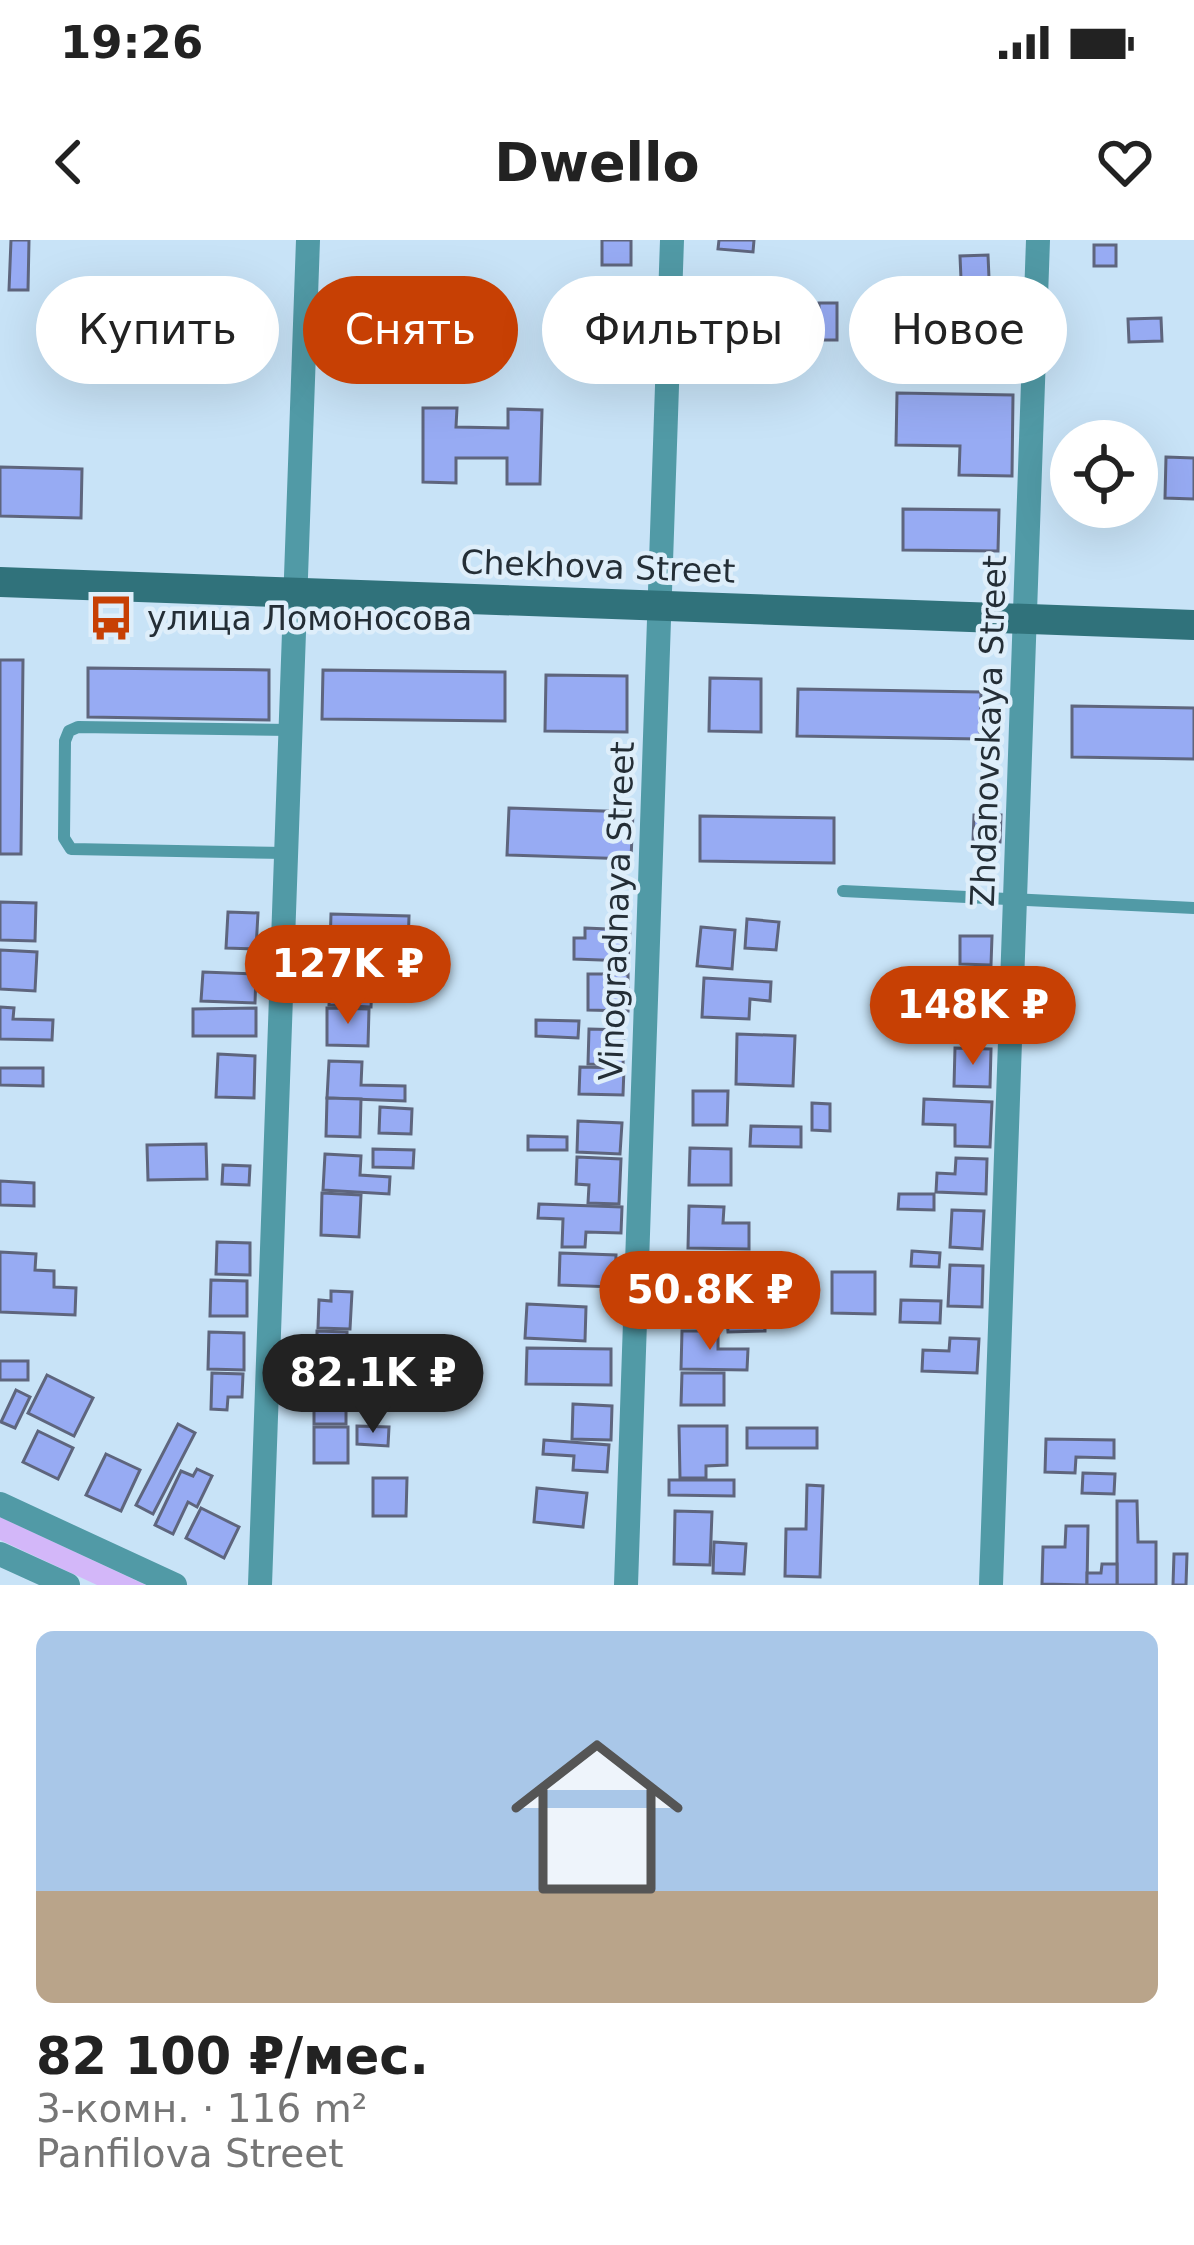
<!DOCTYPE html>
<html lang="ru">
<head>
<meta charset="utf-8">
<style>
	body { margin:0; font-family:"DejaVu Sans",sans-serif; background:#f6f6f6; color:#222; height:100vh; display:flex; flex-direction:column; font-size:45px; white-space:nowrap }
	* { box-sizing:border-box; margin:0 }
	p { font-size:39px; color:#767676 }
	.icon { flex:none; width:66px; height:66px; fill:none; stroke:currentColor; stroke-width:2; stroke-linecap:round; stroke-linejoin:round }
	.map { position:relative; height:1345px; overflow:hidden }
	.drawer { display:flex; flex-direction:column; background:#fff; flex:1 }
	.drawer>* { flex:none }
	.banner { position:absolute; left:36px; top:36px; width:1122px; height:108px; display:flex; gap:24px }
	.buttons { position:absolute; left:1050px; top:180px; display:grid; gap:24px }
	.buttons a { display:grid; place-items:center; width:108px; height:108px; border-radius:50%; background:#fff; box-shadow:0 12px 48px #0002; font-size:60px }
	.price { position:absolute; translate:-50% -102px; padding:0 27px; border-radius:42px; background:#c74004; color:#fff; font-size:39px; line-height:78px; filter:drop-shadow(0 3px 6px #0008) }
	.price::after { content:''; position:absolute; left:50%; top:72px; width:36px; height:27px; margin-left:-18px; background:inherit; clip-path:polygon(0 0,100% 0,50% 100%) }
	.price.active { background:#222; color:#fff }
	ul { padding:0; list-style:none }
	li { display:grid; align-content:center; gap:24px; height:636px; padding:0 36px }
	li+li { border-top:3px solid #e0e0e0 }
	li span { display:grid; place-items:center; height:372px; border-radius:18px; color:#555 }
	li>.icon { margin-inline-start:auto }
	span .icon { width:216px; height:216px; fill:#fffc; stroke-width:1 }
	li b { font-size:51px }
	.chip { padding:0 42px; border-radius:54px; background:#fff; box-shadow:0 12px 48px #0002; font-size:42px; line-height:108px }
	.chip.active { background:#c74004; color:#fff }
	.status { display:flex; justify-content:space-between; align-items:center; height:84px; padding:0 60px; background:#fff; direction:ltr }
	.status svg { height:33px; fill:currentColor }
	header { display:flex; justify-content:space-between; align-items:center; height:156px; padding:0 36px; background:#fff; font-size:54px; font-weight:600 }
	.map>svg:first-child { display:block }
	.green { fill:#d3b7f9 }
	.building { fill:#97abf3; stroke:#5e657d; stroke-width:3 }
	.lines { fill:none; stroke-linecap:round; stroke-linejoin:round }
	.lane { stroke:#519aa6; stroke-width:12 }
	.street { stroke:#519aa6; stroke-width:24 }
	.secondary { stroke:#30727b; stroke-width:30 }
	.labels { text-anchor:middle; stroke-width:9; stroke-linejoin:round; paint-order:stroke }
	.street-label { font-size:33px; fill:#242e36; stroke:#deeefa }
	.poi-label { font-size:33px; fill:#242e36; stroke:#deeefa; text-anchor:start }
</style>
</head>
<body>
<div class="status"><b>19:26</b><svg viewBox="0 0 49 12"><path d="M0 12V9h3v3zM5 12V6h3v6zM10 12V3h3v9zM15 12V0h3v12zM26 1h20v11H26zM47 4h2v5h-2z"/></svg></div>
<header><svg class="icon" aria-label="back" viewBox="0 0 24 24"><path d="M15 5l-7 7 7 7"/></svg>Dwello<svg class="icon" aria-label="heart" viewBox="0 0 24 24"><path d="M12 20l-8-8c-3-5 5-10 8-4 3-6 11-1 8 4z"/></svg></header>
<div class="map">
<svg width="1194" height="1345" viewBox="0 0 1194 1345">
	<rect width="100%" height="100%" fill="#c8e3f7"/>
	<polygon class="green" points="0,1277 146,1345 97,1345 0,1300"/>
	<g class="building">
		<polygon points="11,0 29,0 28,50 9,50"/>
		<rect x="602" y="0" width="29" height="25"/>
		<polygon points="719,0 754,0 753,12 718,9"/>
		<rect x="1094" y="5" width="22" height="21"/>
		<polygon points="988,15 989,38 961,39 960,16"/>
		<polygon points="339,46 366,47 364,70 338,68"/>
		<polygon points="872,61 896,62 895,100 871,99"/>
		<rect x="819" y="63" width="18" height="37"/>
		<polygon points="776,64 797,64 798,102 777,102"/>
		<polygon points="722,70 773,71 771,112 721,111"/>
		<polygon points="1161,78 1162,101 1129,102 1128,79"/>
		<polygon points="946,79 1001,80 999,115 945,114"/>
		<polygon points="897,153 1013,155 1012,236 959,235 960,206 896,205"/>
		<polygon points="423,168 457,168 456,187 508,188 508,169 542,170 540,244 507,244 507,218 456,218 456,243 423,242"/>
		<polygon points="1166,217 1194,218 1194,259 1165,258"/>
		<polygon points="0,227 82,229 81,278 0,276"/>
		<polygon points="903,269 999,270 998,311 903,310"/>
		<polygon points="0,420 23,420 21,614 0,614"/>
		<polygon points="88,428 269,430 269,480 88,477"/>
		<polygon points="323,430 505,432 505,481 322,479"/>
		<polygon points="546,435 627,436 627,492 545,491"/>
		<polygon points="710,438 761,439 761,492 709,491"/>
		<polygon points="798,449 981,452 980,499 797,496"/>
		<polygon points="1072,466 1194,468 1194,519 1072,517"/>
		<polygon points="509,568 633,572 631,619 507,615"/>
		<polygon points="974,575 1001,575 1000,602 973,601"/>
		<polygon points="700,576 834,578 834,623 700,621"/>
		<polygon points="0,662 36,663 35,701 0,700"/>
		<polygon points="228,672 258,673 256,709 226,708"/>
		<polygon points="331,674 409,676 408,708 330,707"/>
		<polygon points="747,679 779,682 776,710 745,708"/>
		<polygon points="701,687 735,690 732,729 697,726"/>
		<polygon points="585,688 630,690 628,721 574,719 574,698 585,698"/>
		<polygon points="960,696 992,696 991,725 960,724"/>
		<polygon points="0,710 37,712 35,751 0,749"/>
		<polygon points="344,718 373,719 371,767 329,765 331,730 344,730"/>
		<polygon points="386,722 432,723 432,744 386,743"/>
		<polygon points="203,732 256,734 255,763 201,761"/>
		<polygon points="588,734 628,734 628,771 588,770"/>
		<polygon points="704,738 771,742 770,761 750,759 749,779 702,777"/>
		<polygon points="897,745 932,747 931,767 896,766"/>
		<polygon points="942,750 994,751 992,794 941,792"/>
		<polygon points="0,767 14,768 13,779 53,780 52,800 0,799"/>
		<polygon points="256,768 256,796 193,796 193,769"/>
		<polygon points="327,768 369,769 368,806 327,805"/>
		<polygon points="536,780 579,781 578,798 536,796"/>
		<polygon points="589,789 624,790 623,825 588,824"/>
		<polygon points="737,794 795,796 793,846 736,844"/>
		<polygon points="955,808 991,809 990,847 954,846"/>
		<polygon points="218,814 255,816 254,858 216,857"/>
		<polygon points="329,821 362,822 361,845 405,846 405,861 327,858"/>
		<polygon points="580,827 624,828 623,855 579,854"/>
		<polygon points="0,828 43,828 43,846 0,845"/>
		<polygon points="693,851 728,851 727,885 693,885"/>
		<polygon points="327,858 361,859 360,897 326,896"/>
		<polygon points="924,859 992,862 990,907 955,906 955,885 923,884"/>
		<polygon points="812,863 830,864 830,891 812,890"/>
		<polygon points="380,867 412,869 411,894 379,893"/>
		<polygon points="578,881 622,883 620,914 577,912"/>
		<polygon points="751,886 801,887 801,907 750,906"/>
		<polygon points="528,896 567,897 567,910 528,910"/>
		<polygon points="206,904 207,939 148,940 147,905"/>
		<polygon points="690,908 731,909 731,945 689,945"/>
		<polygon points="373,909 414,910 413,928 373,927"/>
		<polygon points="325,914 361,916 360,935 390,937 389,954 323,950"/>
		<polygon points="577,917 621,919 619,964 588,963 589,945 576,944"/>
		<polygon points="956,918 987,919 986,954 936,952 937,933 955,934"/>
		<polygon points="223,925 250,926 249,945 222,944"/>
		<polygon points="0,941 34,943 34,966 0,965"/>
		<polygon points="322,953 361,955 359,997 321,995"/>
		<polygon points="899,954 934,954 934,970 898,969"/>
		<polygon points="539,964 622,967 621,993 586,992 585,1007 562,1007 563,979 538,978"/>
		<polygon points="689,966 724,967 723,983 749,983 749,1009 688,1008"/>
		<polygon points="952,970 984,971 982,1009 950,1007"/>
		<polygon points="217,1002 250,1003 250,1035 216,1034"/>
		<polygon points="912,1011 940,1013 939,1027 911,1026"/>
		<polygon points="0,1012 36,1014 35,1030 54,1031 54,1047 76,1048 75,1075 0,1072"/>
		<polygon points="560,1013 616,1015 615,1047 559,1045"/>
		<polygon points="686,1018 726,1019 725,1058 685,1057"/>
		<polygon points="950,1025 983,1026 982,1067 948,1066"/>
		<polygon points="832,1032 875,1032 875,1074 832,1073"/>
		<polygon points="211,1040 247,1041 247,1076 210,1076"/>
		<polygon points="331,1051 352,1052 350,1089 318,1088 319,1060 331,1061"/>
		<polygon points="769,1057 769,1072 732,1073 731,1058"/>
		<polygon points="901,1060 941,1061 940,1083 900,1082"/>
		<polygon points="527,1064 586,1067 585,1101 525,1098"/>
		<polygon points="765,1076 765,1091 728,1092 727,1078"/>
		<polygon points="317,1091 347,1092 347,1109 374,1109 373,1131 331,1130 331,1116 317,1116"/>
		<polygon points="682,1091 718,1091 718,1109 748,1109 747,1130 681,1129"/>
		<polygon points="209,1092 244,1093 244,1130 208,1129"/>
		<polygon points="418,1097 447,1098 446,1126 417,1125"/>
		<polygon points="950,1098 979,1099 977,1133 922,1131 923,1110 949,1111"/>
		<polygon points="527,1108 611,1109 611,1145 526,1144"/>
		<rect x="0" y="1121" width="28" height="19"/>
		<polygon points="212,1133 243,1134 242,1157 228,1157 227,1170 211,1169"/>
		<polygon points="682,1133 724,1133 724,1165 681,1165"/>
		<polygon points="47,1135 93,1158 74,1196 28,1173"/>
		<polygon points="368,1140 421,1141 420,1159 367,1158"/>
		<polygon points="16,1150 30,1157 15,1188 1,1182"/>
		<rect x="314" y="1156" width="32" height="28"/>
		<polygon points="573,1164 612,1166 611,1200 572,1199"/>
		<polygon points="178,1184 195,1193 153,1274 136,1265"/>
		<polygon points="357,1186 389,1187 388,1206 357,1204"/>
		<polygon points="679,1186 727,1186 727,1225 706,1226 706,1238 680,1238"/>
		<rect x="314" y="1187" width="34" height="36"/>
		<rect x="747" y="1188" width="70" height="20"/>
		<polygon points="38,1191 73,1208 58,1239 23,1222"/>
		<polygon points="1046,1199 1114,1200 1114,1218 1076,1217 1075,1233 1045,1232"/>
		<polygon points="544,1200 609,1205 607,1232 573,1230 574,1216 543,1214"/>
		<polygon points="106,1214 140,1230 121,1271 86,1255"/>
		<polygon points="197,1229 212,1236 197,1267 188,1262 173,1294 155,1285 181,1231 193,1236"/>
		<polygon points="1083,1233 1115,1234 1114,1254 1082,1253"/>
		<polygon points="373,1238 407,1238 406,1276 373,1276"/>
		<polygon points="669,1240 734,1240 734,1256 669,1255"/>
		<polygon points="807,1245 823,1246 820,1337 785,1336 786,1289 806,1289"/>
		<polygon points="537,1248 587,1253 583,1287 534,1282"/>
		<polygon points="1117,1261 1137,1261 1138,1302 1156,1302 1156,1345 1117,1345"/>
		<polygon points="201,1268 239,1287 224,1318 186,1298"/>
		<polygon points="675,1271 712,1272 710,1325 674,1324"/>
		<polygon points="1066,1286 1088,1286 1087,1345 1042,1344 1043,1307 1065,1307"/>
		<polygon points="714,1302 746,1304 744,1334 713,1333"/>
		<polygon points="1174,1314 1187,1314 1186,1345 1173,1345"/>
		<polygon points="1102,1324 1117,1324 1117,1345 1087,1345 1087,1333 1101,1333"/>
	</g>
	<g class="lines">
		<g class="lane">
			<polyline points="286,613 71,609 64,598 65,501 69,491 78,487 290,490"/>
			<polyline points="843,651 1194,668"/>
		</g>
		<g class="street">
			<polyline points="0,1264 175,1345"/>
			<polyline points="0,1314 68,1345"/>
			<polyline points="260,1345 308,0"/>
			<polyline points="626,1345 672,0"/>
			<polyline points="991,1345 1038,0"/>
		</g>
		<polyline class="secondary" points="0,342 1194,385"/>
	</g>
	<defs>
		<g id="bus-bare" transform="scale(3.6)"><path d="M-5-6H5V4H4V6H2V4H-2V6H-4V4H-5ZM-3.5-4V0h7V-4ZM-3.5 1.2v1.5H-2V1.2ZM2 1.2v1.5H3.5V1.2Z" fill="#c74004" stroke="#deeefa" stroke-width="2.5" paint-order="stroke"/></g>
	</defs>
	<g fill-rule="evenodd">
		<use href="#bus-bare" x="111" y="378"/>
	</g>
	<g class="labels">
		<g class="street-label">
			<text transform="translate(598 326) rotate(2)" y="12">Chekhova Street</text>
			<text transform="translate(988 491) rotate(-88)" y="12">Zhdanovskaya Street</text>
			<text transform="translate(616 671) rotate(-88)" y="12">Vinogradnaya Street</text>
		</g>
		<g class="poi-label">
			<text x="147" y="390">улица Ломоносова</text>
		</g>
	</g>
</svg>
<div class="buttons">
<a><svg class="icon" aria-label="locate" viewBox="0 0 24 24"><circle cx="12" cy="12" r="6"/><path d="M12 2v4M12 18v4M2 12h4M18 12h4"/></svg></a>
</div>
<b class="price" style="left:348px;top:787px">127K ₽</b>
<b class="price" style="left:973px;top:828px">148K ₽</b>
<b class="price" style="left:710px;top:1113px">50.8K ₽</b>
<b class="price active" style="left:373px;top:1196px">82.1K ₽</b>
<div class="banner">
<a class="chip">Купить</a>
<a class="chip active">Снять</a>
<a class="chip">Фильтры</a>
<a class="chip">Новое</a>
</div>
</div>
<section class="drawer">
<ul>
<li><span style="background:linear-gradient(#a9c7e8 70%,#b9a48a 0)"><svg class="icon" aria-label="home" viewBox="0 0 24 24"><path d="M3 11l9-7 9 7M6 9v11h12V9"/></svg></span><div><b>82 100 ₽/мес.</b><p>3-комн. · 116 m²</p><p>Panfilova Street</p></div></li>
</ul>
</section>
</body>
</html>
